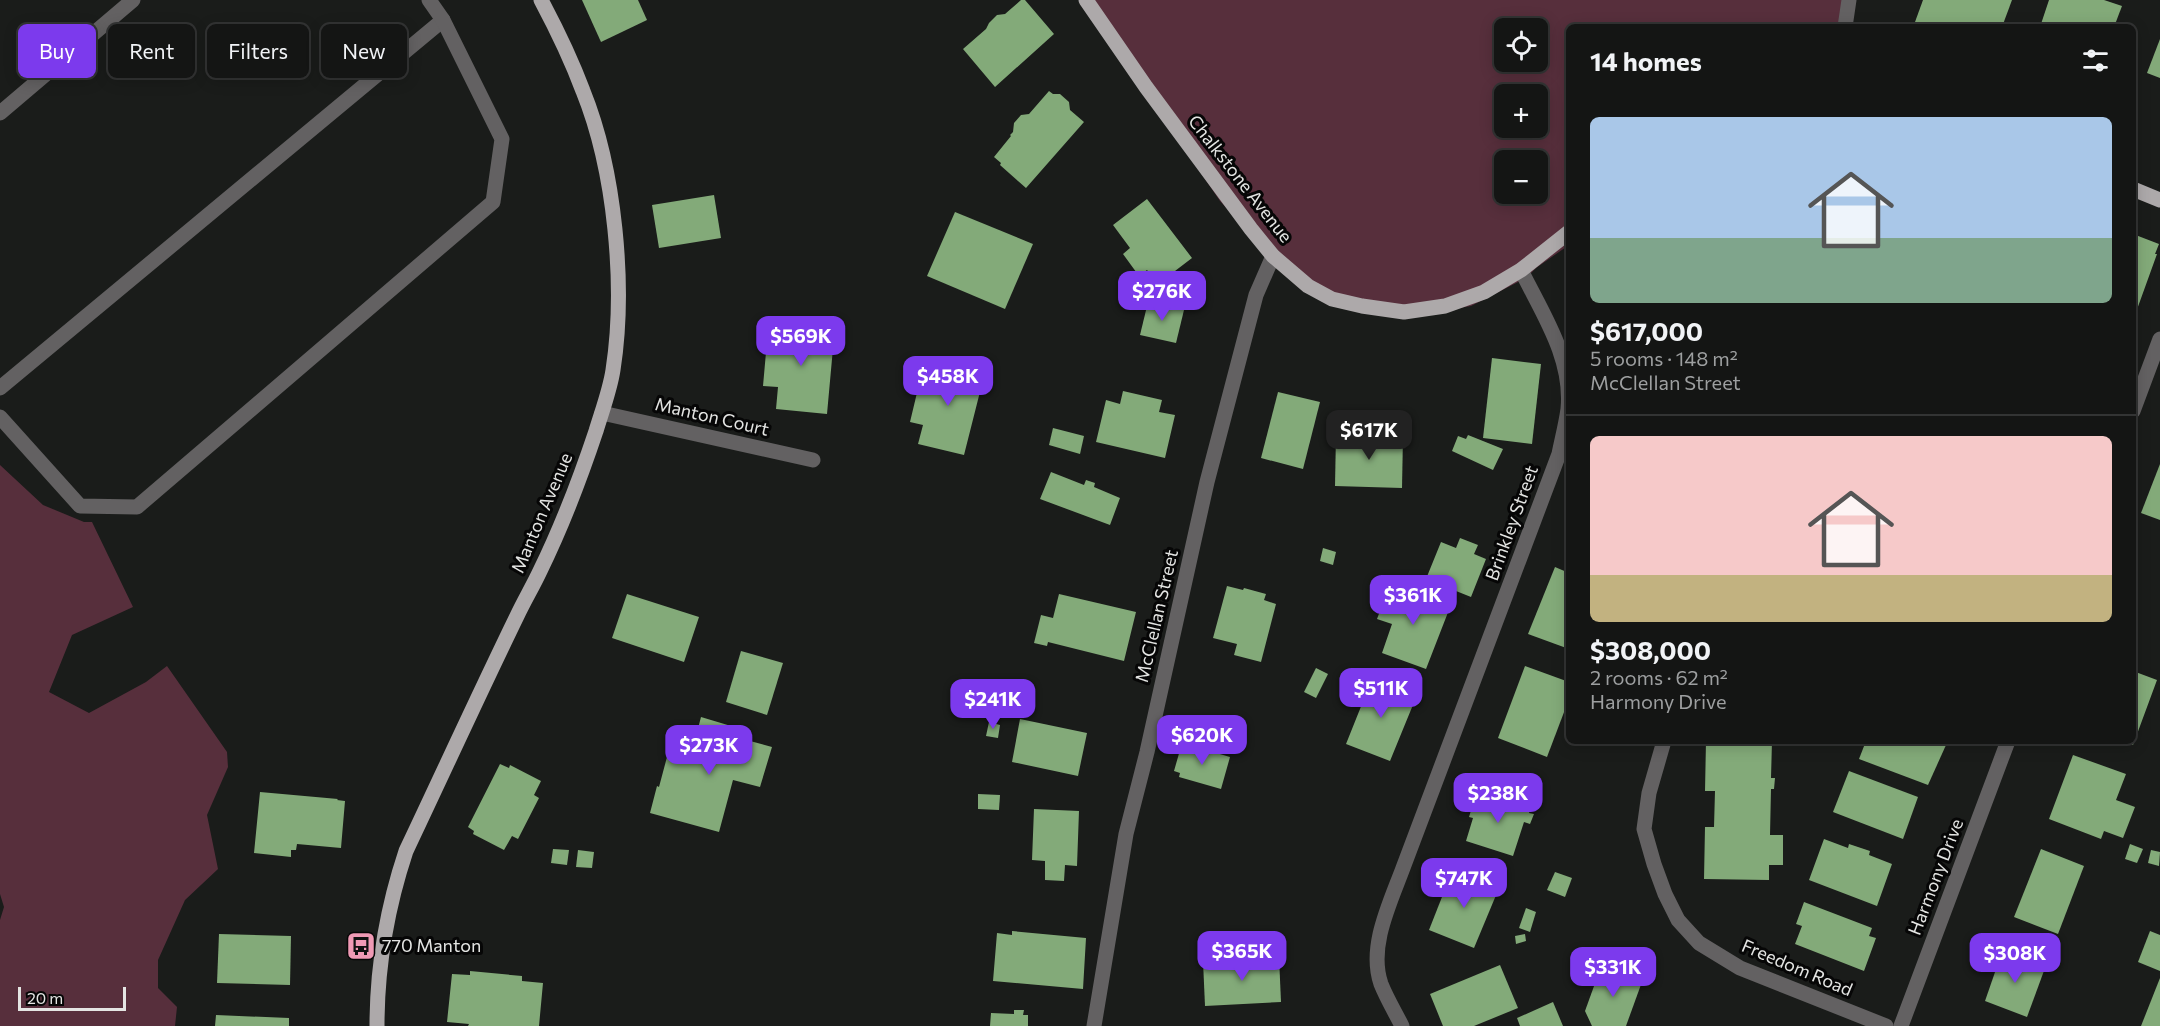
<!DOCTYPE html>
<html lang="en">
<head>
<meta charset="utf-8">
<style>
	body { margin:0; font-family:Commissioner,sans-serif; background:#212222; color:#f1f3f6; height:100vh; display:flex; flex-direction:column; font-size:22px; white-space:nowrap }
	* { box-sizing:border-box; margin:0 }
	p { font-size:20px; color:#9d9fa0 }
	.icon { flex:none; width:33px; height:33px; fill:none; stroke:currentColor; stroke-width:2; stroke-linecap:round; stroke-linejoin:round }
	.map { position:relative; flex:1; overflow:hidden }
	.details { position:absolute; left:1566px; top:24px; width:570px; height:720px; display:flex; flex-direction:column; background:#141514; border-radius:9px; box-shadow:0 3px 15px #0003,0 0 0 2px #333434 }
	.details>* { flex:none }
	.guide { position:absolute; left:18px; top:24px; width:570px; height:54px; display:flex; gap:12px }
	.controls { position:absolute; left:1494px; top:18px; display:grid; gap:12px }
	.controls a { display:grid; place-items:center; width:54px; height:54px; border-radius:9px; background:#141514; box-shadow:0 3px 15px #0003,0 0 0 2px #333434; font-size:30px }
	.scale { position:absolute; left:18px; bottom:15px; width:108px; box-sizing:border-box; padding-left:6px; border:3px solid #e4e5e3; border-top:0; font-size:16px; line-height:21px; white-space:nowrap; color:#e4e5e3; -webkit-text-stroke:4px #060606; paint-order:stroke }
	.price { position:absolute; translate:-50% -51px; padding:0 14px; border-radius:12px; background:#7c3aed; color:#fff; font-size:20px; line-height:39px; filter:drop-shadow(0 2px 3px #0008) }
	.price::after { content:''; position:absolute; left:50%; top:36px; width:18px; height:14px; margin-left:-9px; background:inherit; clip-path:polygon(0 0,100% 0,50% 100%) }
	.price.current { background:#222; color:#fff }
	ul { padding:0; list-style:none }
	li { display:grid; align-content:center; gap:12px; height:318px; padding:0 24px }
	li+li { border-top:2px solid #333434 }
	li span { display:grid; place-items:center; height:186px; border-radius:9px; color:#555 }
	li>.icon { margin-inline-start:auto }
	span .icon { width:108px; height:108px; fill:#fffc; stroke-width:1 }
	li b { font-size:26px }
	h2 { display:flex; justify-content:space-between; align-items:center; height:72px; padding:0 24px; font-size:26px }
	.chip { padding:0 21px; border-radius:9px; background:#141514; box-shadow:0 3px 15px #0003,0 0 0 2px #333434; font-size:21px; line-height:54px }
	.chip.current { background:#7c3aed; color:#fff }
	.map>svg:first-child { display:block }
	.green { fill:#572f3c; fill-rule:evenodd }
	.building { fill:#83aa79 }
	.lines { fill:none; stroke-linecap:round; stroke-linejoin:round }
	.minor { stroke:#636162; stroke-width:15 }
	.major { stroke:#ada9aa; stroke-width:15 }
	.labels { text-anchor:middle; stroke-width:6; stroke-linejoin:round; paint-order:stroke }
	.street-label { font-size:18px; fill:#e4e5e3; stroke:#060606 }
	.poi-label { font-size:18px; fill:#e4e5e3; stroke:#060606; text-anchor:start }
</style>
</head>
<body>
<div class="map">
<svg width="2160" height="1026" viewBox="0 0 2160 1026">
	<rect width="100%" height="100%" fill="#1a1c1a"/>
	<g class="green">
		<path d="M1083,0H1852L1847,27H1569V245L1536,268L1526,278L1471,306L1417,315L1337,302L1278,264L1220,201ZM1504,28H1538V62H1504ZM1504,94H1538V128H1504ZM1504,160H1538V194H1504Z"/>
		<polygon points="0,465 43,505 84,522 92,522 133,607 72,635 49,692 89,713 146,682 167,666 227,752 228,767 207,815 218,869 185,900 158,960 158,988 177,1007 175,1026 0,1026 0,920 4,907 0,894"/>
	</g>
	<g class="building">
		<polygon points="582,0 638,0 647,20 601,42"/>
		<polygon points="1021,0 1025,0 1054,34 995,87 963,49 986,29 989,23 997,15 1005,14"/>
		<polygon points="1923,0 2012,0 2002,27 1928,27 1915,22"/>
		<polygon points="2049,0 2104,0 2122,6 2114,27 2040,27"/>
		<polygon points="2160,39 2160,78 2147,73"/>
		<polygon points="1049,91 1053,94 1060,94 1069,102 1070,110 1084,122 1026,188 1000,165 1001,163 994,157 1011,136 1010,135 1013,132 1014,123 1021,115 1029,114"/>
		<polygon points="714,195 721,238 659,248 652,205"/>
		<polygon points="1147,199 1192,258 1158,284 1147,270 1139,276 1123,254 1130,248 1113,225"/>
		<polygon points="955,212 1033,244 1005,309 927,276"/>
		<polygon points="2133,234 2159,244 2155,254 2157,254 2135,315 2133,315"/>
		<polygon points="1148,302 1184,310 1176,343 1140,335"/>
		<polygon points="784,321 835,326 827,414 776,409 778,387 763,386 767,341 782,343"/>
		<polygon points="1492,358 1541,364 1532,444 1483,438"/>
		<polygon points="939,360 985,372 964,455 918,444 923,425 910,422 921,376 934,379"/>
		<polygon points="1123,391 1162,400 1159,412 1175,415 1165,458 1096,442 1106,400 1120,404"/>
		<polygon points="1278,392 1320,402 1303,469 1261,458"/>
		<polygon points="1053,428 1084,436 1080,454 1049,445"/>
		<polygon points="1336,434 1403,436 1402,488 1335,486"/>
		<polygon points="1468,435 1503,449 1493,470 1452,451 1458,436 1466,439"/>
		<polygon points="2160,464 2160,520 2141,513"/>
		<polygon points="1051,472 1084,485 1086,480 1095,483 1094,487 1120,498 1110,525 1040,499"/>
		<polygon points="1460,538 1478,545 1474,554 1486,559 1471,597 1426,579 1441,542 1456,548"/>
		<polygon points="1323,548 1336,552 1333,565 1320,561"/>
		<polygon points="1555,567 1569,573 1569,649 1528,634"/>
		<polygon points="1227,586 1243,590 1244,588 1266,594 1264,600 1276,604 1261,662 1234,655 1237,644 1213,638"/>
		<polygon points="1405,588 1443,602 1444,600 1452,602 1426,669 1382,653 1392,624 1377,619 1386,595 1401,600"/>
		<polygon points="627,594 699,617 684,662 612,638"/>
		<polygon points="1059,594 1136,612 1124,661 1048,642 1047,646 1034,643 1041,615 1053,618"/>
		<polygon points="741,651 783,663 767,715 726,702"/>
		<polygon points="1525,666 1569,682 1569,699 1547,757 1498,738"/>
		<polygon points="1316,668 1328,674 1316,698 1304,692"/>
		<polygon points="2133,671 2157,680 2133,745 2123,741 2133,741"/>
		<polygon points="1370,679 1417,695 1390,761 1346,744 1364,699 1357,697 1360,690 1365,691"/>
		<polygon points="701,717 741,729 739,738 772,747 760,787 733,780 719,832 650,813 657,786 659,787 667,757 689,763"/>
		<polygon points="1020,719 1087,733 1078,776 1012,762"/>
		<polygon points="989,722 1000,725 998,738 986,736"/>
		<polygon points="1706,741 1772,741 1771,778 1775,778 1774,789 1771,789 1770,835 1783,835 1783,865 1769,865 1769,880 1704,879 1705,827 1714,827 1715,791 1705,791"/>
		<polygon points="1866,741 1935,741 1946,745 1928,785 1859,759"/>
		<polygon points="1182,743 1230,757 1221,789 1179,777 1180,773 1174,771"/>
		<polygon points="2073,755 2126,774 2116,800 2135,807 2123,838 2104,831 2101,839 2049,819"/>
		<polygon points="500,764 509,768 510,765 541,781 534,795 539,798 518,839 512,836 504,850 473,834 474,831 468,827"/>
		<polygon points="1849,771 1918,797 1903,839 1833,812"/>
		<polygon points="260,792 338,799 337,800 345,801 341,848 297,844 296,850 291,850 291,857 254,853"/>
		<polygon points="1483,793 1530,808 1529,813 1534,814 1530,824 1524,822 1513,856 1466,841 1473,818 1469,817 1473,804 1479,806"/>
		<polygon points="978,794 1000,795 999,810 978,809"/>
		<polygon points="1034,809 1079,811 1077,866 1065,865 1064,881 1045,880 1045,861 1032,860"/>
		<polygon points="1824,839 1848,848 1849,844 1870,851 1869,855 1892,864 1877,906 1809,880"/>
		<polygon points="2130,844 2143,849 2137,863 2125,859"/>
		<polygon points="553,849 569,850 567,865 551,863"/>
		<polygon points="2041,849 2084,866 2058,934 2014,917"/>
		<polygon points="578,850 594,852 592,868 576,867"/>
		<polygon points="2151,850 2160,852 2159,866 2148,863"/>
		<polygon points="1453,869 1499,888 1474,948 1429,930"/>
		<polygon points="1555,872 1572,878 1565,897 1547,890"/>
		<polygon points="1804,902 1872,928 1869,936 1876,938 1864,971 1795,944 1802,926 1796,924"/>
		<polygon points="1526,908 1536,912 1530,932 1519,928"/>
		<polygon points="1012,931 1086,938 1083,989 993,981 997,933 1012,935"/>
		<polygon points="2150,931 2160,935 2160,971 2138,962"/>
		<polygon points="219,934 291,936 290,985 217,983"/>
		<polygon points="1525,934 1526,941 1516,944 1515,936"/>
		<polygon points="2002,952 2045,968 2027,1017 1985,1001"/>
		<polygon points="1279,957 1281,1002 1205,1006 1203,961"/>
		<polygon points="1602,964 1643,979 1626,1026 1592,1026 1585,1011"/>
		<polygon points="1500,965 1518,1008 1474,1026 1443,1026 1430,994"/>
		<polygon points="470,971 522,976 522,981 543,983 539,1026 468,1026 469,1024 447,1022 452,974 470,975"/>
		<polygon points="2160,978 2160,1026 2141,1026"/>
		<polygon points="1553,1002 1563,1026 1520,1026 1517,1018"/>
		<polygon points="1014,1010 1024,1010 1023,1015 1028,1015 1028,1026 990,1026 991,1013 1014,1014"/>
		<polygon points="216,1015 289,1018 289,1026 215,1026"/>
	</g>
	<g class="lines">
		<g class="minor">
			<polyline points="1845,27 1849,0"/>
			<polyline points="0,113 133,0"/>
			<polyline points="0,388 443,20"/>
			<polyline points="2133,411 2160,339"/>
			<polyline points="602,413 813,460"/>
			<polyline points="0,417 80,506 137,507 493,202 502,139 443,20 429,0"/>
			<polyline points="1664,741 1649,793 1644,829 1654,864 1665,894 1678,920 1699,943 1740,968 1886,1026"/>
			<polyline points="1094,1026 1126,834 1147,752 1207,482 1256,295 1273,256"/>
			<path d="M1402,1026C1395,1012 1387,999 1381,984C1368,947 1390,903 1403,868L1559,454C1562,439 1566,424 1568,409C1573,358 1542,313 1521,270"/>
			<polyline points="1901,1026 2008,741"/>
		</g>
		<g class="major">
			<polyline points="1086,0 1146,87 1251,229 1273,256 1308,286 1332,299 1362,306 1404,312 1445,306 1484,292 1521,270 1569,232"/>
			<polyline points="2133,189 2160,200"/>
			<path d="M377,1026C377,966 387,908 406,851C443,773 479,694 517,616C524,601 533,586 540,571C562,526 580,479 596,431C602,411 610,390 613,370C626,286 615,170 583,91C571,59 557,30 541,0"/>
		</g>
	</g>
	<defs>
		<g id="bus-square" transform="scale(1.5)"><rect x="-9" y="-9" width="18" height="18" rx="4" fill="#f09ab5" stroke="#060606"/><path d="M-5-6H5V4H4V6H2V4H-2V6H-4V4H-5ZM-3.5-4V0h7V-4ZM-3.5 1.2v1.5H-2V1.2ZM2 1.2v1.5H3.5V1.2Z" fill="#111"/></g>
	</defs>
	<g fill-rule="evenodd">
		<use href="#bus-square" x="361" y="946"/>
	</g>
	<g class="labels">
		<g class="street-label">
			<text transform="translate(1240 179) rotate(52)" y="6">Chalkstone Avenue</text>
			<text transform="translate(712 417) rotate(13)" y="6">Manton Court</text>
			<text transform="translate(542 513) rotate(-67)" y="6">Manton Avenue</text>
			<text transform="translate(1512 523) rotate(-70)" y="6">Brinkley Street</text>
			<text transform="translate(1157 616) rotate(-77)" y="6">McClellan Street</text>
			<text transform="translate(1936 877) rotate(-69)" y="6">Harmony Drive</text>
			<text transform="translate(1797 968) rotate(23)" y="6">Freedom Road</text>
		</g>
		<g class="poi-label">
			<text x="382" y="952">770 Manton</text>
		</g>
	</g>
</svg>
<div class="controls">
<a><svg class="icon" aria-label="locate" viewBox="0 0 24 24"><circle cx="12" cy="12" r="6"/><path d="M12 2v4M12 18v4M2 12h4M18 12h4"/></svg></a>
<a>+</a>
<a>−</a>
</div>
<div class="scale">20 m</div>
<b class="price" style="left:1162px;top:322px">$276K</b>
<b class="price" style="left:801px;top:367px">$569K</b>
<b class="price" style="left:948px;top:407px">$458K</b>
<b class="price current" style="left:1369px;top:461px">$617K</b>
<b class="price" style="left:1413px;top:626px">$361K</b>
<b class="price" style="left:1381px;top:719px">$511K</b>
<b class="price" style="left:993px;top:730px">$241K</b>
<b class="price" style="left:1202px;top:766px">$620K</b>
<b class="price" style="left:709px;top:776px">$273K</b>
<b class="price" style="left:1498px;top:824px">$238K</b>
<b class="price" style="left:1464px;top:909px">$747K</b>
<b class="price" style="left:1242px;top:982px">$365K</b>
<b class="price" style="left:2015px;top:984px">$308K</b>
<b class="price" style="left:1613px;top:998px">$331K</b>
<div class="guide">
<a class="chip current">Buy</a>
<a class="chip">Rent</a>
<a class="chip">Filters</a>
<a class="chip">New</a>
</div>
<section class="details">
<h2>14 homes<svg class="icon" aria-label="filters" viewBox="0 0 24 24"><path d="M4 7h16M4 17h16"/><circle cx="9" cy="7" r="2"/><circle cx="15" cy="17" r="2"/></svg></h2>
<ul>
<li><span style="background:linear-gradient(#a9c7e8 65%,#7fa58c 0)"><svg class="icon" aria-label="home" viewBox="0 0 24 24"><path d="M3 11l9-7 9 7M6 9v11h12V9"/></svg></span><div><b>$617,000</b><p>5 rooms · 148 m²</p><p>McClellan Street</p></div></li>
<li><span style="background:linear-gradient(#f6c9c9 75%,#c2b280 0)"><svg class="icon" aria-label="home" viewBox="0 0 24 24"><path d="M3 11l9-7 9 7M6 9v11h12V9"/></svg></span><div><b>$308,000</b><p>2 rooms · 62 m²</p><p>Harmony Drive</p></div></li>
</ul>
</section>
</div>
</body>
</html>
